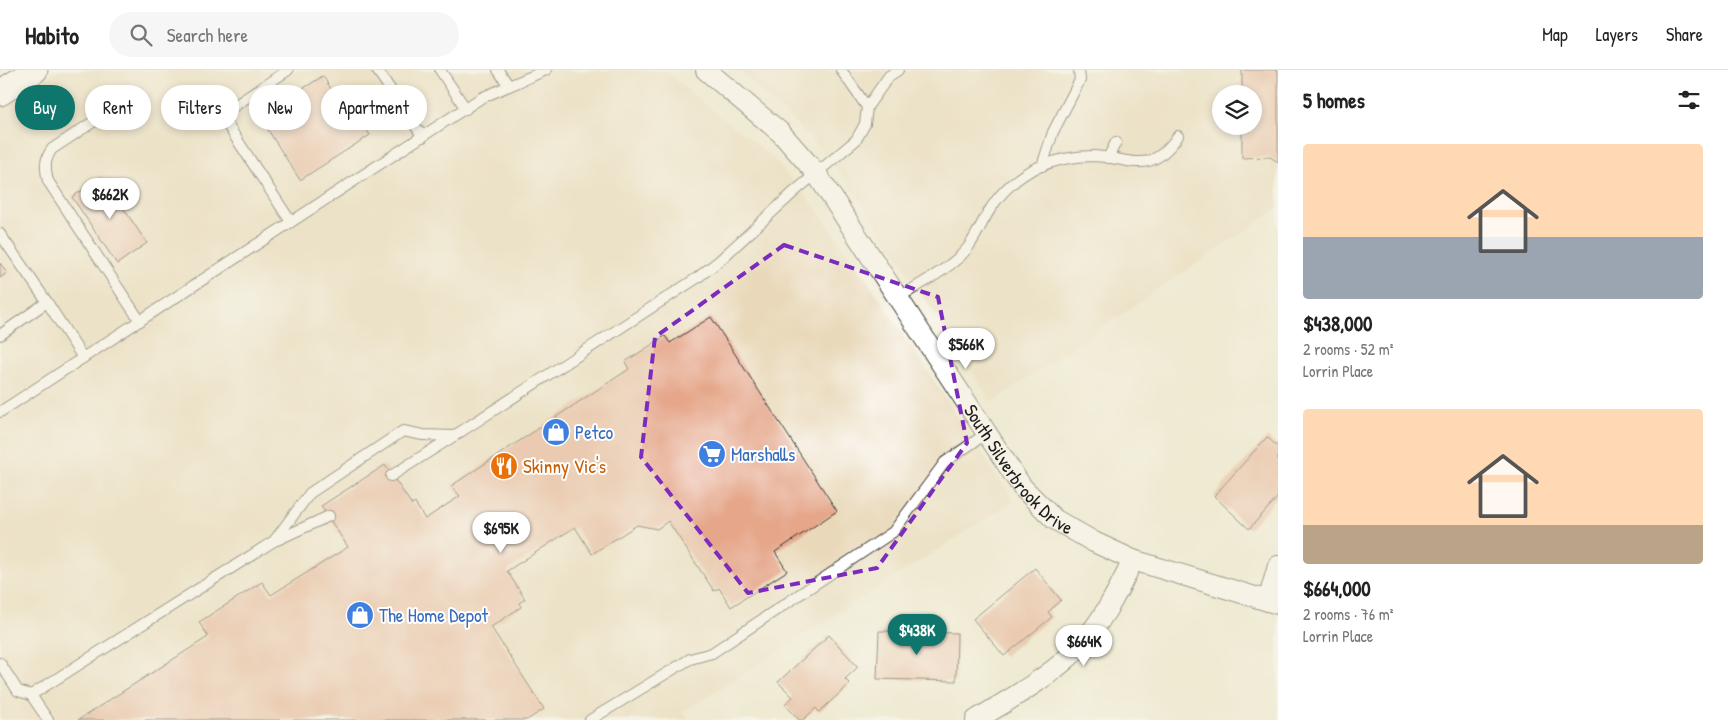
<!DOCTYPE html>
<html lang="en">
<head>
<meta charset="utf-8">
<style>
	body { margin:0; font-family:"Patrick Hand",sans-serif; background:#f6f6f6; color:#222; height:100vh; display:flex; flex-direction:column; font-size:19px; white-space:nowrap }
	* { box-sizing:border-box; margin:0 }
	p { font-size:16px; color:#767676 }
	.icon { flex:none; width:28px; height:28px; fill:none; stroke:currentColor; stroke-width:2; stroke-linecap:round; stroke-linejoin:round }
	.map { position:relative; flex:1; overflow:hidden }
	.side { display:flex; flex-direction:column; background:#fff; width:450px }
	.side>* { flex:none }
	.top-card { position:absolute; left:15px; top:15px; width:475px; height:45px; display:flex; gap:10px }
	.fabs { position:absolute; left:1212px; top:15px; display:grid; gap:10px }
	.fabs a { display:grid; place-items:center; width:50px; height:50px; border-radius:50%; background:#fff; box-shadow:0 2px 8px #0003; font-size:25px }
	.price { position:absolute; translate:-50% -42px; padding:0 11px; border-radius:18px; background:#fff; color:#222; font-size:16px; line-height:32px; filter:drop-shadow(0 1px 2px #0008) }
	.price::after { content:''; position:absolute; left:50%; top:30px; width:15px; height:11px; margin-left:-8px; background:inherit; clip-path:polygon(0 0,100% 0,50% 100%) }
	.price.selected { background:#0f766e; color:#fff }
	ul { padding:0; list-style:none }
	li { display:grid; align-content:center; gap:10px; height:265px; padding:0 25px }
	li span { display:grid; place-items:center; height:155px; border-radius:5px; color:#555 }
	li>.icon { margin-inline-start:auto }
	span .icon { width:90px; height:90px; fill:#fffc; stroke-width:1 }
	li b { font-size:21px }
	h2 { display:flex; justify-content:space-between; align-items:center; height:60px; padding:0 25px; font-size:21px }
	.tag { padding:0 18px; border-radius:22px; background:#fff; box-shadow:0 2px 8px #0003; font-size:18px; line-height:45px }
	.tag.selected { background:#0f766e; color:#fff }
	header { display:flex; align-items:center; gap:30px; box-sizing:border-box; height:70px; padding:0 25px; background:#fff; border-bottom:1px solid #e0e0e0 }
	header strong { font-size:24px }
	nav { display:flex; gap:28px; margin-inline-start:auto; font-size:18px }
	.search { width:350px; height:45px; background:#f6f6f6; display:flex; align-items:center; gap:12px; box-sizing:border-box; padding:0 18px; border-radius:28px; color:#767676; font-size:19px }
	main { display:flex; flex:1; min-height:0 }
	.map>svg:first-child { display:block }
	.built { fill:#e9d9ba; fill-rule:evenodd }
	.building { fill:#e5a689 }
	.lines { fill:none; stroke-linecap:round; stroke-linejoin:round }
	.service-casing { stroke:#3c3b37; stroke-width:12 }
	.minor-casing { stroke:#3c3b37; stroke-width:22 }
	.tertiary-casing { stroke:#3c3b37; stroke-width:27 }
	.service { stroke:#fff; stroke-width:10 }
	.minor { stroke:#fff; stroke-width:20 }
	.tertiary { stroke:#fff; stroke-width:25 }
	.marked { fill:none; stroke:#7b2cbf; stroke-width:4; stroke-dasharray:10 6; stroke-linejoin:round }
	.labels { text-anchor:middle; stroke-width:4; stroke-linejoin:round; paint-order:stroke }
	.shop-label { font-size:19px; fill:#366cbe; stroke:#fff; text-anchor:start }
	.food-label { font-size:19px; fill:#c56008; stroke:#fff; text-anchor:start }
	.street-label { font-size:19px; fill:#1c1c1c; stroke:#fff }
</style>
</head>
<body>
<header>
<strong>Habito</strong>
<div class="search"><svg class="icon" aria-label="search" viewBox="0 0 24 24"><circle cx="10" cy="10" r="6"/><path d="M15 15l6 6"/></svg>Search here</div>
<nav><a>Map</a><a>Layers</a><a>Share</a></nav>
</header>
<main>
<div class="map">
<svg width="1278" height="650" viewBox="0 0 1278 650">
	<rect width="100%" height="100%" fill="#fff"/>
	<filter id="ink" filterUnits="userSpaceOnUse"><feTurbulence type="fractalNoise" baseFrequency=".02" numOctaves="2"/><feDisplacementMap in="SourceGraphic" scale="10" xChannelSelector="R" yChannelSelector="G"/><feConvolveMatrix kernelMatrix="1 2 1 2 8 2 1 2 1" color-interpolation-filters="sRGB"/></filter>
	<filter id="wash" filterUnits="userSpaceOnUse"><feTurbulence type="fractalNoise" baseFrequency=".0096" numOctaves="4" result="noise"/><feDisplacementMap in="SourceGraphic" scale="20" xChannelSelector="R" yChannelSelector="G"/><feGaussianBlur stdDeviation="1.12" result="paint"/><feColorMatrix in="noise" values="0 0 0 0 0 0 0 0 0 0 0 0 0 0 0 0 0 1.4 0 .05"/><feComposite in="paint" operator="in"/></filter>
	<g filter="url(#wash)">
		<rect width="100%" height="100%" fill="#efead1"/>
		<g class="built">
			<polygon points="61,0 665,0 687,20 771,86 816,138 863,204 1014,431 683,642 688,650 0,650 0,34"/>
			<path d="M741,0H1278V138L992,332L863,134L826,84L793,51L760,21ZM1221,24H1254V56H1221Z"/>
		</g>
		<g id="blocks">
			<g class="building">
				<polygon points="1242,0 1278,0 1278,92 1270,87 1242,88 1242,56 1254,56 1254,24 1242,24"/>
				<polygon points="323,6 336,27 349,19 360,36 354,40 370,65 300,110 259,46"/>
				<polygon points="102,107 147,173 117,194 72,127"/>
				<polygon points="0,193 7,203 0,208"/>
				<polygon points="711,247 837,441 775,482 787,501 731,537 719,518 714,521 668,451 657,459 637,455 592,484 575,457 507,501 525,529 519,533 521,537 491,557 544,639 527,650 78,650 208,567 199,552 262,512 271,525 348,477 321,436 385,395 412,435 415,433 425,449 460,426 451,416 629,299 625,292 665,266 670,273"/>
				<polygon points="1267,367 1278,377 1278,427 1249,459 1214,426"/>
				<polygon points="1035,498 1061,530 1048,542 1052,547 1004,586 973,549"/>
				<polygon points="879,561 957,563 956,611 877,609"/>
				<polygon points="829,565 858,597 845,609 850,614 819,642 816,638 803,650 799,650 785,634 793,627 778,612"/>
			</g>
		</g>
	</g>
	<g filter="url(#ink)">
		<use href="#blocks" fill-opacity="0" stroke="#3c3b37" stroke-width="1"/>
		<g class="lines">
			<g class="service-casing">
				<g id="service">
					<polyline points="288,0 221,45 291,152"/>
					<polyline points="377,0 423,67"/>
					<polyline points="440,0 466,39"/>
					<polyline points="498,0 509,16"/>
					<polyline points="841,0 867,37"/>
					<path d="M138,32L129,31L99,48L52,79C44,90 45,98 48,111L140,251"/>
					<polyline points="1108,88 1116,72"/>
					<polyline points="1042,96 1053,62 1080,10 1079,0"/>
					<polyline points="0,164 47,232 83,288"/>
					<path d="M898,228C918,215 951,198 966,180C976,168 982,151 991,138C1001,122 1018,106 1036,98C1054,90 1074,86 1094,86C1133,88 1149,107 1178,66"/>
					<polyline points="0,265 47,232"/>
					<polyline points="0,342 481,28 546,0"/>
					<polyline points="391,406 454,366"/>
					<polyline points="277,470 329,446"/>
					<polyline points="0,593 18,621 31,625 274,471 310,423 403,361 423,365 454,366 697,208 719,191 794,122 856,70 865,54 867,37 889,6 898,0"/>
					<polyline points="31,625 48,650"/>
					<polyline points="590,650 690,589 712,583 893,462 945,392 987,363"/>
				</g>
			</g>
			<g class="minor-casing">
				<g id="minor">
					<path id="s1" d="M706,0L781,63L816,103L1022,417L1054,449L1094,472L1133,490L1278,534"/>
					<polyline points="1268,531 1278,496"/>
					<path d="M976,650C1008,630 1043,611 1071,585C1099,558 1117,524 1133,490"/>
				</g>
			</g>
			<g class="tertiary-casing">
				<polyline id="tertiary" points="0,23 35,0"/>
			</g>
			<use href="#service" class="service"/>
			<use href="#minor" class="minor"/>
			<use href="#tertiary" class="tertiary"/>
		</g>
	</g>
	<path d="M0 0H1278V650H0ZM784,175L938,227L967,373L877,498L748,523L641,387L655,267Z" fill="#efead1" fill-opacity=".55" fill-rule="evenodd"/>
	<path class="marked" d="M784,175L938,227L967,373L877,498L748,523L641,387L655,267Z"/>
	<defs>
		<g id="shop-disc" transform="scale(1.4375)"><circle r="9.5" fill="#3f7fe0" stroke="#fff"/><path d="M-5-2.5h2.3a2.7 3.5 0 0 1 5.4 0H5L5.5 6h-11ZM-1.5-2.5h3a1.5 2.3 0 0 0-3 0Z" fill="#fff"/></g>
		<g id="supermarket-disc" transform="scale(1.4375)"><circle r="9.5" fill="#3f7fe0" stroke="#fff"/><path d="M-6-5.5h2.5l.6 2H6L4.5 2H-2.5L-4.4-4H-6ZM-1.5 3.2a1.3 1.3 0 1 0 .1 0ZM3 3.2a1.3 1.3 0 1 0 .1 0Z" fill="#fff"/></g>
		<g id="restaurant-disc" transform="scale(1.4375)"><circle r="9.5" fill="#e8710a" stroke="#fff"/><path d="M-5-6h1v4h1v-4h1v4h1v-4h1v5L-1.5 .5V6h-2V.5L-5-1ZM5-6V6H3V1.5H1.5Q1.5-4 5-6Z" fill="#fff"/></g>
	</defs>
	<g fill-rule="evenodd">
		<use href="#shop-disc" x="556" y="362"/>
		<use href="#supermarket-disc" x="712" y="384"/>
		<use href="#restaurant-disc" x="504" y="396"/>
		<use href="#shop-disc" x="360" y="545"/>
	</g>
	<g class="labels">
		<g class="shop-label">
			<text x="575" y="369">Petco</text>
			<text x="731" y="391">Marshalls</text>
			<text x="379" y="552">The Home Depot</text>
		</g>
		<g class="food-label">
			<text x="523" y="403">Skinny Vic's</text>
		</g>
		<g class="street-label">
			<text dy="7" stroke="none"><textPath href="#s1" startOffset="511">South Silverbrook Drive</textPath></text>
		</g>
	</g>
</svg>
<div class="fabs">
<a><svg class="icon" aria-label="layers" viewBox="0 0 24 24"><path d="M12 4l9 5-9 5-9-5zM3 14l9 5 9-5"/></svg></a>
</div>
<b class="price" style="left:110px;top:150px">$662K</b>
<b class="price" style="left:966px;top:300px">$566K</b>
<b class="price" style="left:501px;top:484px">$695K</b>
<b class="price selected" style="left:917px;top:586px">$438K</b>
<b class="price" style="left:1084px;top:597px">$664K</b>
<div class="top-card">
<a class="tag selected">Buy</a>
<a class="tag">Rent</a>
<a class="tag">Filters</a>
<a class="tag">New</a>
<a class="tag">Apartment</a>
</div>
</div>
<section class="side">
<h2>5 homes<svg class="icon" aria-label="filters" viewBox="0 0 24 24"><path d="M4 7h16M4 17h16"/><circle cx="9" cy="7" r="2"/><circle cx="15" cy="17" r="2"/></svg></h2>
<ul>
<li><span style="background:linear-gradient(#ffd9b3 60%,#9aa5b1 0)"><svg class="icon" aria-label="home" viewBox="0 0 24 24"><path d="M3 11l9-7 9 7M6 9v11h12V9"/></svg></span><div><b>$438,000</b><p>2 rooms · 52 m²</p><p>Lorrin Place</p></div></li>
<li><span style="background:linear-gradient(#ffd9b3 75%,#b9a48a 0)"><svg class="icon" aria-label="home" viewBox="0 0 24 24"><path d="M3 11l9-7 9 7M6 9v11h12V9"/></svg></span><div><b>$664,000</b><p>2 rooms · 76 m²</p><p>Lorrin Place</p></div></li>
</ul>
</section>
</main>
</body>
</html>
